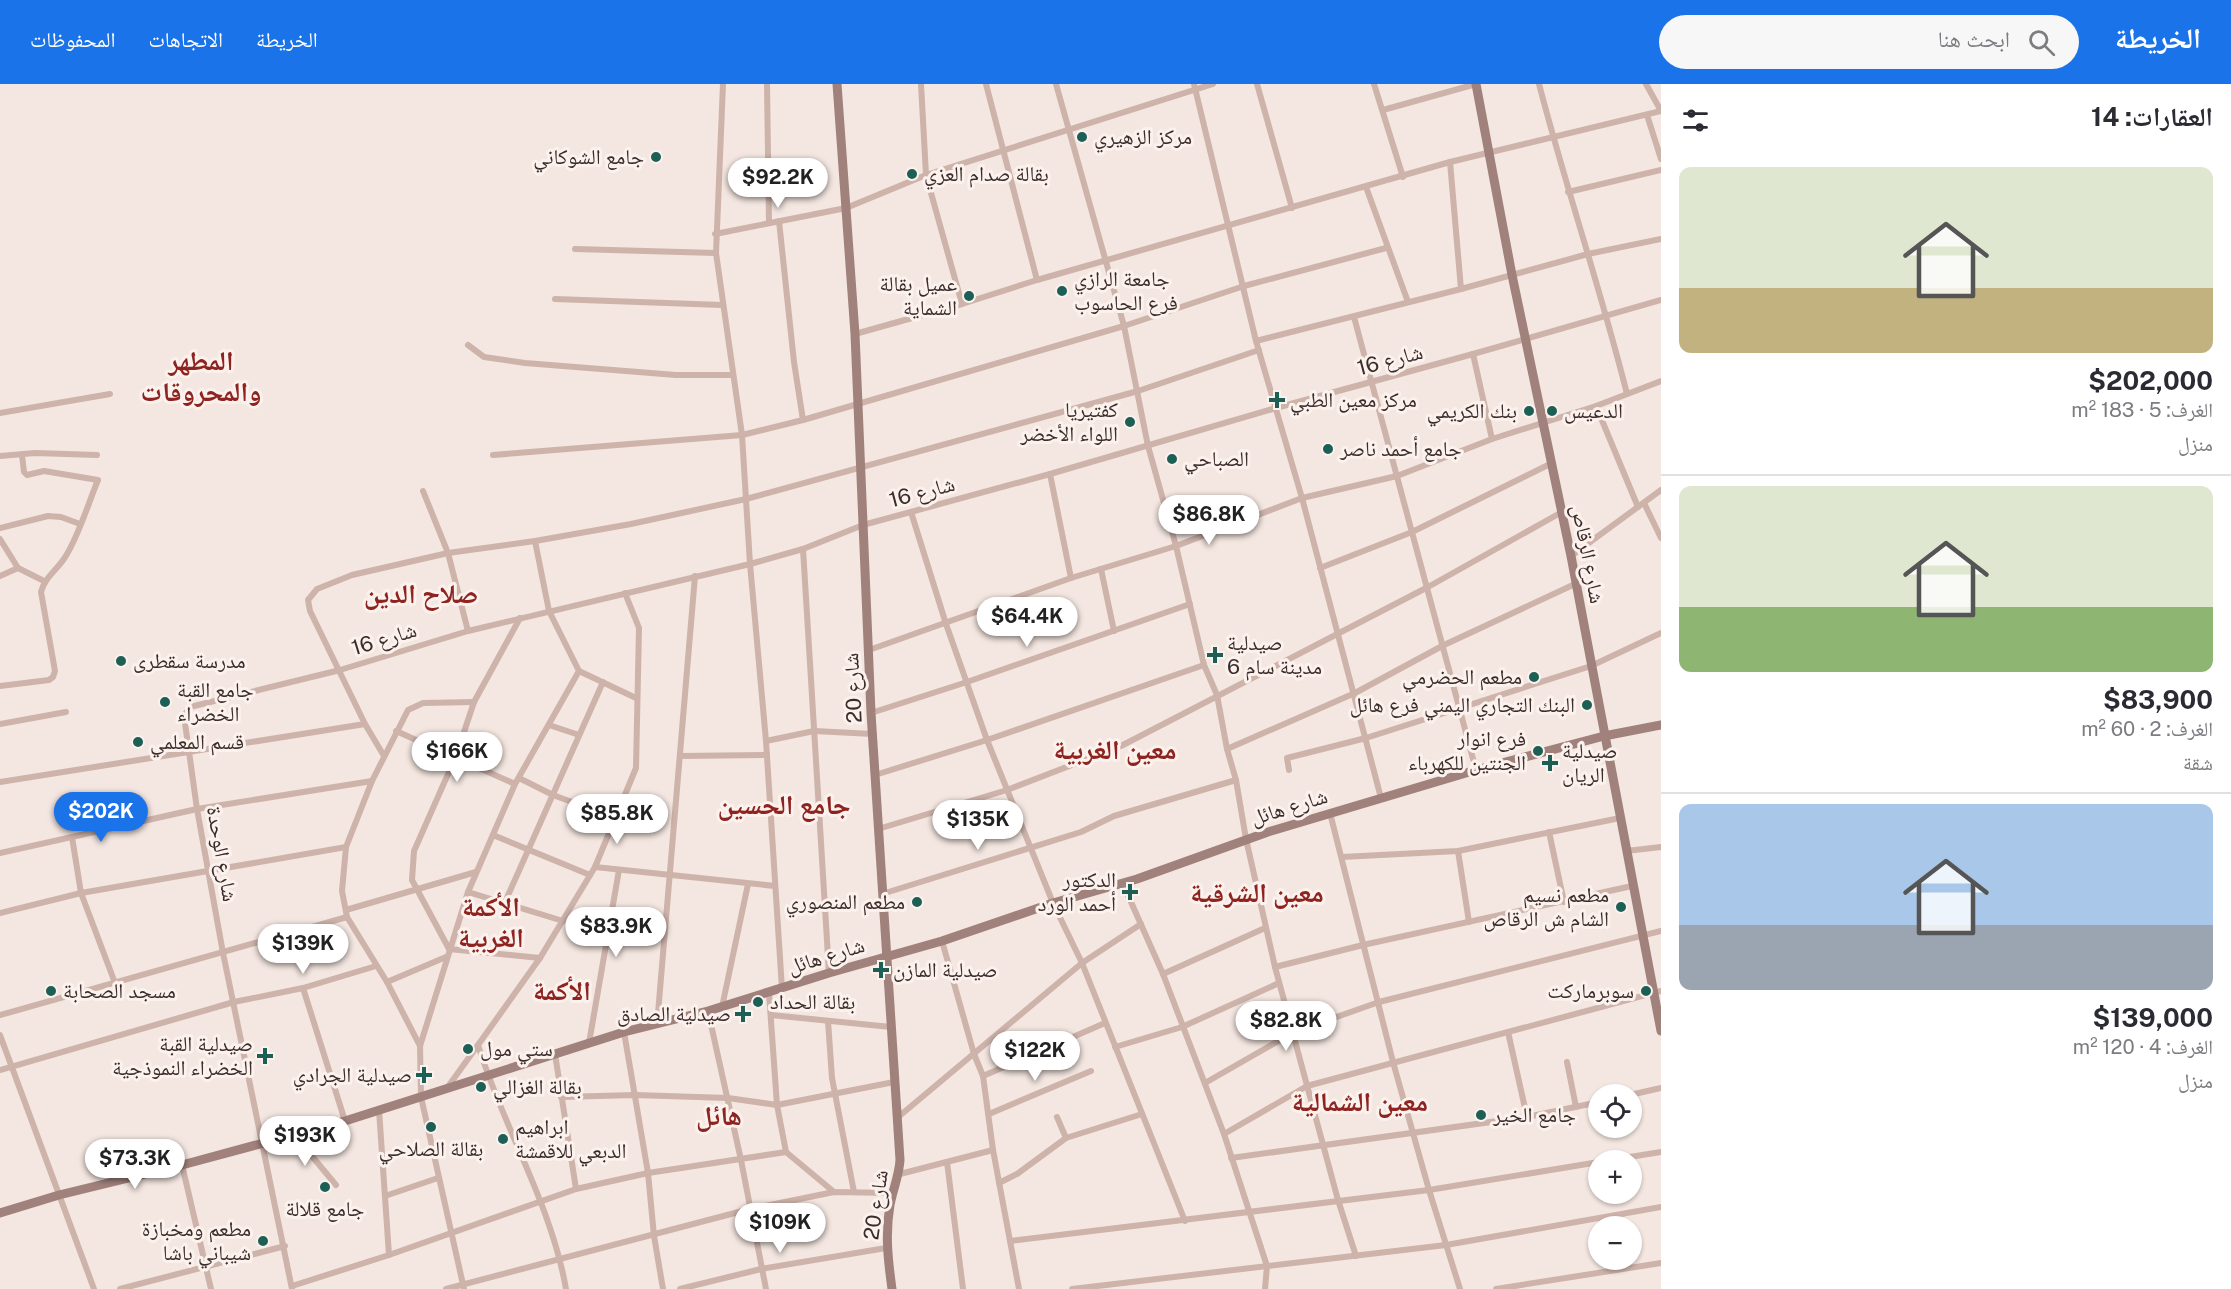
<!DOCTYPE html>
<html lang="ar">
<head>
<meta charset="utf-8">
<style>
	body { margin:0; font-family:"Public Sans","Noto Naskh Arabic",sans-serif; background:#f7f7f7; color:#2b2b33; direction:rtl; height:100vh; display:flex; flex-direction:column; font-size:22px; white-space:nowrap }
	* { box-sizing:border-box; margin:0 }
	p { font-size:20px; color:#7c7c81 }
	.icon { flex:none; width:33px; height:33px; fill:none; stroke:currentColor; stroke-width:2; stroke-linecap:round; stroke-linejoin:round }
	.map { position:relative; flex:1; overflow:hidden; direction:ltr }
	.details { display:flex; flex-direction:column; background:#fff; width:570px }
	.details>* { flex:none }
	.fabs { position:absolute; left:1588px; top:1000px; display:grid; gap:12px }
	.fabs a { display:grid; place-items:center; width:54px; height:54px; border-radius:50%; background:#fff; box-shadow:0 2px 4px #0004; font-size:30px }
	.price { position:absolute; translate:-50% -51px; padding:0 14px; border-radius:21px; background:#fff; color:#222; font-size:20px; line-height:39px; filter:drop-shadow(0 2px 3px #0008) }
	.price::after { content:''; position:absolute; left:50%; top:36px; width:18px; height:14px; margin-left:-9px; background:inherit; clip-path:polygon(0 0,100% 0,50% 100%) }
	.price.on { background:#1a73e8; color:#fff }
	ul { padding:0; list-style:none }
	li { display:grid; align-content:center; gap:12px; height:318px; padding:0 18px }
	li+li { border-top:2px solid #e1e1e2 }
	li span { display:grid; place-items:center; height:186px; border-radius:12px; color:#555 }
	li>.icon { margin-inline-start:auto }
	span .icon { width:108px; height:108px; fill:#fffc; stroke-width:1 }
	li b { font-size:26px }
	h2 { display:flex; justify-content:space-between; align-items:center; height:72px; padding:0 18px; font-size:26px }
	header { display:flex; align-items:center; gap:36px; box-sizing:border-box; height:84px; padding:0 30px; background:#1a73e8; color:#fff }
	header strong { font-size:28px }
	nav { display:flex; gap:33px; margin-inline-start:auto; font-size:21px }
	.search { width:420px; height:54px; background:#f7f7f7; display:flex; align-items:center; gap:15px; box-sizing:border-box; padding:0 21px; border-radius:33px; color:#7c7c81; font-size:22px }
	main { display:flex; flex:1; min-height:0 }
	.map>svg:first-child { display:block }
	.lines { fill:none; stroke-linecap:round; stroke-linejoin:round }
	.street { stroke:#cdb3aa; stroke-width:6 }
	.secondary { stroke:#a1817b; stroke-width:9 }
	.poi-dot { fill:#1d5f55; stroke:#fbf1ed; stroke-width:2 }
	.labels { text-anchor:middle; stroke-width:6; stroke-linejoin:round; paint-order:stroke }
	.poi-label { font-size:21px; fill:#3b2c2a; stroke:#fbf1ed; text-anchor:start }
	.street-label { font-size:21px; fill:#3b2c2a; stroke:#fbf1ed }
	.district-label { font-size:27px; font-weight:bold; fill:#8e231f; stroke:#fbf1ed }
</style>
</head>
<body>
<header>
<strong>الخريطة</strong>
<div class="search"><svg class="icon" aria-label="search" viewBox="0 0 24 24"><circle cx="10" cy="10" r="6"/><path d="M15 15l6 6"/></svg>ابحث هنا</div>
<nav><a>الخريطة</a><a>الاتجاهات</a><a>المحفوظات</a></nav>
</header>
<main>
<section class="details">
<h2>العقارات: 14<svg class="icon" aria-label="filters" viewBox="0 0 24 24"><path d="M4 7h16M4 17h16"/><circle cx="9" cy="7" r="2"/><circle cx="15" cy="17" r="2"/></svg></h2>
<ul>
<li><span style="background:linear-gradient(#dfe7d0 65%,#c2b280 0)"><svg class="icon" aria-label="home" viewBox="0 0 24 24"><path d="M3 11l9-7 9 7M6 9v11h12V9"/></svg></span><div><b>$202,000</b><p>الغرف: 5 · 183 m²</p><p>منزل</p></div></li>
<li><span style="background:linear-gradient(#dfe7d0 65%,#8fb573 0)"><svg class="icon" aria-label="home" viewBox="0 0 24 24"><path d="M3 11l9-7 9 7M6 9v11h12V9"/></svg></span><div><b>$83,900</b><p>الغرف: 2 · 60 m²</p><p>شقة</p></div></li>
<li><span style="background:linear-gradient(#a9c7e8 65%,#9aa5b1 0)"><svg class="icon" aria-label="home" viewBox="0 0 24 24"><path d="M3 11l9-7 9 7M6 9v11h12V9"/></svg></span><div><b>$139,000</b><p>الغرف: 4 · 120 m²</p><p>منزل</p></div></li>
</ul>
</section>
<div class="map">
<svg width="1661" height="1205" viewBox="0 0 1661 1205">
	<rect width="100%" height="100%" fill="#f4e6e0"/>
	<g class="lines">
		<g class="street">
			<polyline points="723,0 716,169 742,351 750,480 766,657 782,905"/>
			<polyline points="767,0 769,139"/>
			<polyline points="921,0 926,91 962,220"/>
			<polyline points="986,0 1037,196"/>
			<polyline points="1056,0 1124,242 1148,362 1176,462 1204,581 1217,611 1227,665 1236,696 1246,755 1275,883 1338,1116 1356,1172"/>
			<polyline points="1194,0 1256,257 1302,414 1381,714"/>
			<polyline points="1257,0 1292,124"/>
			<polyline points="1374,0 1403,93"/>
			<path d="M1539,0C1566,104 1601,206 1627,310"/>
			<polyline points="1646,0 1661,27"/>
			<polyline points="1383,26 1476,0"/>
			<polyline points="1647,31 1661,75"/>
			<polyline points="1450,78 1461,205"/>
			<polyline points="1366,103 1408,218"/>
			<polyline points="1568,108 1661,86"/>
			<polyline points="779,137 794,278 803,336"/>
			<polyline points="715,150 846,124 926,91 1213,0"/>
			<polyline points="575,165 716,169"/>
			<polyline points="555,215 722,221"/>
			<polyline points="1354,233 1476,686"/>
			<polyline points="855,250 962,220 1037,196 1450,78 1661,27"/>
			<polyline points="1256,257 1461,205 1588,170 1661,155"/>
			<polyline points="468,261 484,273 525,279 676,291 733,291"/>
			<polyline points="1473,270 1492,355"/>
			<polyline points="1596,322 1638,423"/>
			<polyline points="0,329 110,310"/>
			<polyline points="493,371 742,351 803,336 1124,242 1244,202 1386,164"/>
			<polyline points="0,372 35,369 97,371"/>
			<polyline points="1050,390 1071,494"/>
			<polyline points="423,407 448,469 468,547"/>
			<polyline points="1644,419 1661,454"/>
			<polyline points="911,428 946,540 987,656 1053,819 1082,879 1185,1137"/>
			<polyline points="0,444 48,432 61,433 80,440"/>
			<polyline points="0,455 18,484 44,497"/>
			<polyline points="803,465 829,889"/>
			<polyline points="1571,472 1661,406"/>
			<polyline points="1320,484 1412,448 1552,379"/>
			<polyline points="1101,485 1114,547"/>
			<polyline points="0,492 18,484"/>
			<polyline points="520,534 474,618 456,672 414,767 412,796 449,865 540,874"/>
			<polyline points="869,566 1071,494 1176,462 1302,414 1397,392 1492,355 1596,322 1661,297"/>
			<polyline points="579,587 636,614"/>
			<path d="M0,602L49,596L53,593L55,587L41,508C45,492 59,485 67,470C80,448 88,420 98,396L44,387L27,391L24,388L22,371"/>
			<polyline points="871,629 967,598 1190,520"/>
			<polyline points="0,640 66,628"/>
			<polyline points="365,640 310,527 308,516 317,505 352,491 448,469 535,457 631,440 746,415 1138,307 1259,266"/>
			<polyline points="549,641 579,651"/>
			<polyline points="396,647 515,700"/>
			<polyline points="766,657 814,647 873,650"/>
			<polyline points="1227,665 1355,609 1444,561 1575,500"/>
			<polyline points="680,672 767,671"/>
			<polyline points="1289,686 1287,674 1366,654 1591,582 1661,549"/>
			<polyline points="875,691 987,656 1204,581"/>
			<polyline points="519,694 553,711 615,734"/>
			<polyline points="0,698 365,640 384,672"/>
			<polyline points="1330,729 1393,978 1429,1106 1460,1205"/>
			<polyline points="878,745 1007,706 1121,662 1428,503 1562,428"/>
			<polyline points="1549,748 1564,818"/>
			<polyline points="493,751 590,791"/>
			<polyline points="72,753 81,809 115,899"/>
			<polyline points="1458,767 1469,838"/>
			<polyline points="1626,767 1661,763"/>
			<polyline points="0,769 197,725 372,697"/>
			<polyline points="1342,773 1458,767 1620,734"/>
			<polyline points="595,783 775,802"/>
			<polyline points="1123,800 1163,890 1224,1050 1267,1182 1265,1205"/>
			<polyline points="468,808 563,837"/>
			<polyline points="882,810 1081,748 1114,732 1236,696"/>
			<polyline points="505,818 603,598"/>
			<polyline points="346,826 476,788"/>
			<polyline points="0,829 81,809 346,763"/>
			<polyline points="942,857 974,970 983,992 993,1066 1019,1205"/>
			<polyline points="1275,883 1363,861 1632,802"/>
			<polyline points="1163,890 1265,844"/>
			<polyline points="387,898 446,873"/>
			<polyline points="303,904 345,1037"/>
			<polyline points="769,909 777,1021 786,1068 834,1108"/>
			<polyline points="722,923 748,800"/>
			<polyline points="708,927 741,1076 766,1205"/>
			<polyline points="0,931 347,833"/>
			<polyline points="771,931 891,943"/>
			<polyline points="828,937 832,994 854,1108"/>
			<polyline points="657,941 695,492"/>
			<polyline points="624,948 648,1089 654,1152 663,1205"/>
			<polyline points="1508,948 1527,1033"/>
			<polyline points="0,951 94,1205"/>
			<polyline points="589,959 619,786"/>
			<polyline points="420,962 387,898 347,833 342,807 346,763 372,697 408,626 423,619 474,618"/>
			<polyline points="1115,963 1182,943 1279,899"/>
			<polyline points="555,970 576,1105"/>
			<polyline points="1567,978 1576,1023"/>
			<polyline points="0,986 234,918 303,904 376,882"/>
			<polyline points="983,992 1105,939"/>
			<polyline points="1205,999 1294,948 1379,918 1661,847"/>
			<polyline points="447,1004 478,961"/>
			<polyline points="1630,1011 1661,1004"/>
			<polyline points="561,1013 635,1011 728,1014 777,1021 894,998"/>
			<polyline points="379,1026 389,1171"/>
			<polyline points="989,1030 1091,987"/>
			<polyline points="897,1034 1082,879 1141,840"/>
			<polyline points="306,1049 311,1071 336,1101"/>
			<polyline points="1224,1050 1307,1002 1661,907"/>
			<polyline points="1066,1054 1142,1030"/>
			<polyline points="1231,1074 1527,1033 1599,1018"/>
			<polyline points="1605,1077 1661,1068"/>
			<polyline points="947,1078 963,1205"/>
			<polyline points="182,1081 211,1205"/>
			<polyline points="900,1090 993,1066"/>
			<polyline points="999,1099 1017,1090 1066,1054 1057,1033"/>
			<polyline points="385,1112 438,1094"/>
			<polyline points="1010,1157 1429,1106 1599,1078"/>
			<polyline points="292,1202 389,1171 576,1105 648,1089 786,1068"/>
			<polyline points="120,1205 285,1162"/>
			<polyline points="292,1205 223,869 197,725 184,632 190,623 340,586 468,547 750,480 803,465 863,441 1050,390 1276,324 1473,270 1661,216"/>
			<polyline points="446,1205 750,1125 834,1108 893,1109"/>
			<polyline points="464,1205 421,1013 420,962 468,808 515,700 579,587 549,527 535,457"/>
			<path d="M566,1205C551,1119 503,1043 478,961L540,874L595,783L636,684L639,544L625,509"/>
			<polyline points="680,1205 761,1185 886,1164"/>
			<polyline points="1072,1205 1446,1161 1661,1123"/>
			<polyline points="1496,1205 1661,1179"/>
		</g>
		<g class="secondary">
			<path d="M837,0L855,250L871,629L900,1076C899,1092 893,1105 890,1121C885,1150 888,1176 892,1205"/>
			<polyline points="1476,0 1512,191 1571,472 1661,947"/>
			<polyline points="0,1129 59,1111 182,1081 345,1037 624,948 708,927 829,889 942,857 1053,819 1137,795 1268,748 1476,686 1604,652 1661,641"/>
		</g>
	</g>
	<g class="poi-dot">
		<circle cx="1082" cy="53" r="6"/>
		<circle cx="656" cy="73" r="6"/>
		<circle cx="912" cy="90" r="6"/>
		<circle cx="1062" cy="207" r="6"/>
		<circle cx="969" cy="212" r="6"/>
		<path d="M1274 307h6v6h6v6h-6v6h-6v-6h-6v-6h6z"/>
		<circle cx="1529" cy="327" r="6"/>
		<circle cx="1552" cy="327" r="6"/>
		<circle cx="1130" cy="338" r="6"/>
		<circle cx="1328" cy="365" r="6"/>
		<circle cx="1172" cy="375" r="6"/>
		<path d="M1212 562h6v6h6v6h-6v6h-6v-6h-6v-6h6z"/>
		<circle cx="121" cy="577" r="6"/>
		<circle cx="1534" cy="593" r="6"/>
		<circle cx="165" cy="618" r="6"/>
		<circle cx="1587" cy="621" r="6"/>
		<circle cx="138" cy="658" r="6"/>
		<circle cx="1538" cy="667" r="6"/>
		<path d="M1547 670h6v6h6v6h-6v6h-6v-6h-6v-6h6z"/>
		<path d="M1127 799h6v6h6v6h-6v6h-6v-6h-6v-6h6z"/>
		<circle cx="917" cy="818" r="6"/>
		<circle cx="1621" cy="823" r="6"/>
		<path d="M878 877h6v6h6v6h-6v6h-6v-6h-6v-6h6z"/>
		<circle cx="51" cy="907" r="6"/>
		<circle cx="1646" cy="907" r="6"/>
		<circle cx="758" cy="918" r="6"/>
		<path d="M740 921h6v6h6v6h-6v6h-6v-6h-6v-6h6z"/>
		<circle cx="468" cy="965" r="6"/>
		<path d="M262 963h6v6h6v6h-6v6h-6v-6h-6v-6h6z"/>
		<path d="M421 982h6v6h6v6h-6v6h-6v-6h-6v-6h6z"/>
		<circle cx="481" cy="1003" r="6"/>
		<circle cx="1481" cy="1031" r="6"/>
		<circle cx="431" cy="1043" r="6"/>
		<circle cx="503" cy="1055" r="6"/>
		<circle cx="325" cy="1103" r="6"/>
		<circle cx="263" cy="1157" r="6"/>
	</g>
	<g class="labels">
		<g class="poi-label">
			<text x="1094" y="60">مركز الزهيري</text>
			<text x="644" y="80" text-anchor="end">جامع الشوكاني</text>
			<text x="924" y="97">بقالة صدام العزي</text>
			<text x="1074" y="202">جامعة الرازي<tspan x="1074" dy="24">فرع الحاسوب</tspan></text>
			<text x="957" y="207" text-anchor="end">عميل بقالة<tspan x="957" dy="24">الشماية</tspan></text>
			<text x="1290" y="323">مركز معين الطبي</text>
			<text x="1118" y="333" text-anchor="end">كفتيريا<tspan x="1118" dy="24">اللواء الأخضر</tspan></text>
			<text x="1517" y="334" text-anchor="end">بنك الكريمي</text>
			<text x="1564" y="334">الدعيس</text>
			<text x="1340" y="372">جامع أحمد ناصر</text>
			<text x="1184" y="382">الصباحي</text>
			<text x="1227" y="566">صيدلية<tspan x="1227" dy="24">مدينة سام 6</tspan></text>
			<text x="133" y="584">مدرسة سقطرى</text>
			<text x="1522" y="600" text-anchor="end">مطعم الحضرمي</text>
			<text x="177" y="613">جامع القبة<tspan x="177" dy="24">الخضراء</tspan></text>
			<text x="1575" y="628" text-anchor="end">البنك التجاري اليمني فرع هائل</text>
			<text x="1526" y="662" text-anchor="end">فرع انوار<tspan x="1526" dy="24">الجنتين للكهرباء</tspan></text>
			<text x="150" y="665">قسم المعلمي</text>
			<text x="1562" y="674">صيدلية<tspan x="1562" dy="24">الريان</tspan></text>
			<text x="1116" y="803" text-anchor="end">الدكتور<tspan x="1116" dy="24">أحمد الورد</tspan></text>
			<text x="1609" y="818" text-anchor="end">مطعم نسيم<tspan x="1609" dy="24">الشام ش الرقاص</tspan></text>
			<text x="905" y="825" text-anchor="end">مطعم المنصوري</text>
			<text x="893" y="893">صيدلية المازن</text>
			<text x="63" y="914">مسجد الصحابة</text>
			<text x="1634" y="914" text-anchor="end">سوبرماركت</text>
			<text x="770" y="925">بقالة الحداد</text>
			<text x="731" y="937" text-anchor="end">صيدلية الصادق</text>
			<text x="253" y="967" text-anchor="end">صيدلية القبة<tspan x="253" dy="24">الخضراء النموذجية</tspan></text>
			<text x="480" y="972">ستي مول</text>
			<text x="412" y="998" text-anchor="end">صيدلية الجرادي</text>
			<text x="493" y="1010">بقالة الغزالي</text>
			<text x="1493" y="1038">جامع الخير</text>
			<text x="515" y="1050">ابراهيم<tspan x="515" dy="24">الدبعي للاقمشة</tspan></text>
			<text x="431" y="1072" text-anchor="middle">بقالة الصلاحي</text>
			<text x="325" y="1132" text-anchor="middle">جامع قلالة</text>
			<text x="251" y="1152" text-anchor="end">مطعم ومخبازة<tspan x="251" dy="24">شيباني باشا</tspan></text>
		</g>
		<g class="street-label">
			<text transform="translate(1390 276) rotate(-15)" y="7">شارع 16</text>
			<text transform="translate(922 408) rotate(-15)" y="7">شارع 16</text>
			<text transform="translate(1588 470) rotate(79)" y="7">شارع الرقاص</text>
			<text transform="translate(384 555) rotate(-17)" y="7">شارع 16</text>
			<text transform="translate(853 604) rotate(-93)" y="7">شارع 20</text>
			<text transform="translate(1289 723) rotate(-17)" y="7">شارع هائل</text>
			<text transform="translate(222 770) rotate(80)" y="7">شارع الوحدة</text>
			<text transform="translate(826 872) rotate(-17)" y="7">شارع هائل</text>
			<text transform="translate(876 1121) rotate(-82)" y="7">شارع 20</text>
		</g>
		<g class="district-label">
			<text x="201" y="286">المطهر<tspan x="201" dy="31">والمحروقات</tspan></text>
			<text x="421" y="519">صلاح الدين</text>
			<text x="1115" y="675">معين الغربية</text>
			<text x="784" y="730">جامع الحسين</text>
			<text x="1257" y="818">معين الشرقية</text>
			<text x="491" y="832">الأكمة<tspan x="491" dy="31">الغربية</tspan></text>
			<text x="562" y="916">الأكمة</text>
			<text x="1360" y="1027">معين الشمالية</text>
			<text x="719" y="1041">هائل</text>
		</g>
	</g>
</svg>
<div class="fabs">
<a><svg class="icon" aria-label="locate" viewBox="0 0 24 24"><circle cx="12" cy="12" r="6"/><path d="M12 2v4M12 18v4M2 12h4M18 12h4"/></svg></a>
<a>+</a>
<a>−</a>
</div>
<b class="price" style="left:778px;top:125px">$92.2K</b>
<b class="price" style="left:1209px;top:462px">$86.8K</b>
<b class="price" style="left:1027px;top:564px">$64.4K</b>
<b class="price" style="left:457px;top:699px">$166K</b>
<b class="price on" style="left:101px;top:759px">$202K</b>
<b class="price" style="left:617px;top:761px">$85.8K</b>
<b class="price" style="left:978px;top:767px">$135K</b>
<b class="price" style="left:616px;top:874px">$83.9K</b>
<b class="price" style="left:303px;top:891px">$139K</b>
<b class="price" style="left:1286px;top:968px">$82.8K</b>
<b class="price" style="left:1035px;top:998px">$122K</b>
<b class="price" style="left:305px;top:1083px">$193K</b>
<b class="price" style="left:135px;top:1106px">$73.3K</b>
<b class="price" style="left:780px;top:1170px">$109K</b>
</div>
</main>
</body>
</html>
